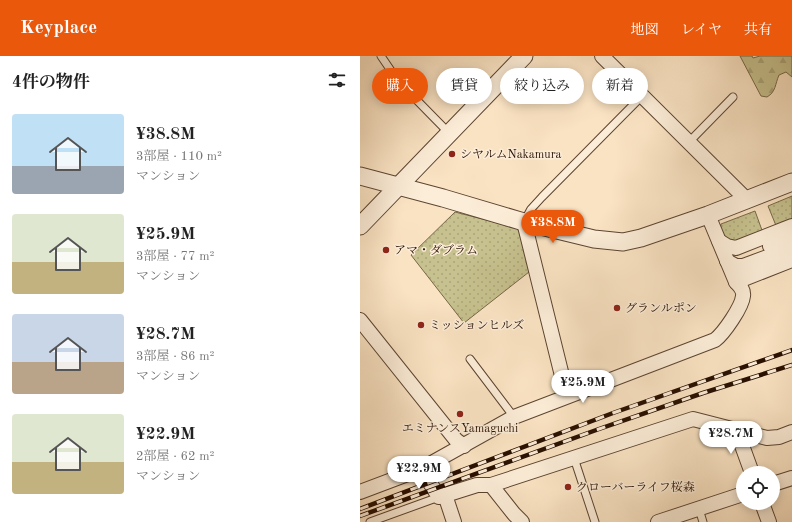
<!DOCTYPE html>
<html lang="ja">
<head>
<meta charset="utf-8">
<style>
	body { margin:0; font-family:"Old Standard TT","Noto Serif JP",serif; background:#f2f2f2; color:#222; height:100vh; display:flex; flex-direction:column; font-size:15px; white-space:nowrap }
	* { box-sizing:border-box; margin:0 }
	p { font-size:13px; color:#767676 }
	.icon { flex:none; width:22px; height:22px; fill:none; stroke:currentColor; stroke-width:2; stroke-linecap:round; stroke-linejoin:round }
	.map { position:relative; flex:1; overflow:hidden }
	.drawer { display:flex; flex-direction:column; background:#fff; width:360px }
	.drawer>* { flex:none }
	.hud { position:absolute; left:12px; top:12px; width:360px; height:36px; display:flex; gap:8px }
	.buttons { position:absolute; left:376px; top:410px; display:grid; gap:8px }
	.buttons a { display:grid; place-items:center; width:44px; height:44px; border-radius:50%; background:#fff; box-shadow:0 2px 10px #0003; font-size:20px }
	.price { position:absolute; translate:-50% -34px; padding:0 9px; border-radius:14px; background:#fff; color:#222; font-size:13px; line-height:26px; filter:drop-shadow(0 1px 2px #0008) }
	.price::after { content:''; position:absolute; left:50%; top:24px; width:12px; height:9px; margin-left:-6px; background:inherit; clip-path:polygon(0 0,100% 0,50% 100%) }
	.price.active { background:#ea580c; color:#fff }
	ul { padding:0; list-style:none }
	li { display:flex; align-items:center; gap:12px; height:100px; padding:0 12px }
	li span { display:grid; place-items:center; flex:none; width:112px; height:80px; border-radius:4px; color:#555 }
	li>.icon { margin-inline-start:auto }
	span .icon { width:48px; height:48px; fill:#fffc; stroke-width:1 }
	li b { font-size:17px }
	h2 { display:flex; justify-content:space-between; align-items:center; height:48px; padding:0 12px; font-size:17px }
	.chip { padding:0 14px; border-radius:18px; background:#fff; box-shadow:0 2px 10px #0003; font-size:14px; line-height:36px }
	.chip.active { background:#ea580c; color:#fff }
	header { display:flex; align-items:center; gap:24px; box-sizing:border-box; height:56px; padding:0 20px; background:#ea580c; color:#fff }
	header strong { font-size:19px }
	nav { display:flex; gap:22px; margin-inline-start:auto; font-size:14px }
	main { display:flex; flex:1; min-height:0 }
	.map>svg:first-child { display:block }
	.green { fill:url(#green-dots); stroke:#776847 }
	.forest { fill:url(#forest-firs); stroke:#776847 }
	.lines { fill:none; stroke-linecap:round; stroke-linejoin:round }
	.service-casing { stroke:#5c4431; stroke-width:9 }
	.minor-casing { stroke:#5c4431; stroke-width:16 }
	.tertiary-casing { stroke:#5c4431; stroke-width:19 }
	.service { stroke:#fcedd8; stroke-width:7 }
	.minor { stroke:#fcedd8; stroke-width:14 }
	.tertiary { stroke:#fcedd8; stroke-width:17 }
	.rail-casing { stroke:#280f00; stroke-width:4.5 }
	.rail { stroke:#fcedd8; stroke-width:3; stroke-dasharray:9; stroke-linecap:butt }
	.poi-dot { fill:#8f2418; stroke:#fcedd8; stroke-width:1.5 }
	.labels { text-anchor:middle; stroke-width:3; stroke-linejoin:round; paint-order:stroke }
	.poi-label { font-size:12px; fill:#280f00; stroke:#fcedd8; text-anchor:start }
</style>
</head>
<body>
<header>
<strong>Keyplace</strong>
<nav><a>地図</a><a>レイヤ</a><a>共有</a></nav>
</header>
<main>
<section class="drawer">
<h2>4件の物件<svg class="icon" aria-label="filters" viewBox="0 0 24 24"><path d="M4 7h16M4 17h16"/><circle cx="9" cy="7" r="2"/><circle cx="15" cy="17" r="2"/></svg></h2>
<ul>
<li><span style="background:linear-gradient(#bfe0f5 65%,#9aa5b1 0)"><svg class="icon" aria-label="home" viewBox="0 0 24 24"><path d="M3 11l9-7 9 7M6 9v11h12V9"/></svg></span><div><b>¥38.8M</b><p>3部屋 · 110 m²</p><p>マンション</p></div></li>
<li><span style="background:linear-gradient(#dfe7d0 60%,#c2b280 0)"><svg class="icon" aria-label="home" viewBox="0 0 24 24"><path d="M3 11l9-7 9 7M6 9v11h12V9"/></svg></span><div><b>¥25.9M</b><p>3部屋 · 77 m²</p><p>マンション</p></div></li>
<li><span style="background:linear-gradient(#c9d6e8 60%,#b9a48a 0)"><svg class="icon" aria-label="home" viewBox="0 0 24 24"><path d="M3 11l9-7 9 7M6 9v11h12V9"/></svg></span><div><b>¥28.7M</b><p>3部屋 · 86 m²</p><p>マンション</p></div></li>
<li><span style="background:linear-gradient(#dfe7d0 60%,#c2b280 0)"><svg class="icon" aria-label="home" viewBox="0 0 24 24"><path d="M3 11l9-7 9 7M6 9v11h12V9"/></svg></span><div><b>¥22.9M</b><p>2部屋 · 62 m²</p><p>マンション</p></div></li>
</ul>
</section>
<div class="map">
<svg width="432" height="466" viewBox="0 0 432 466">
	<defs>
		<pattern id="green-dots" width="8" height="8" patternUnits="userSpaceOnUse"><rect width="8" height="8" fill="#c6c18e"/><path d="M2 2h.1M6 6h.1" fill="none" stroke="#aaa579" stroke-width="1.8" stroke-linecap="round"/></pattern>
		<pattern id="forest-firs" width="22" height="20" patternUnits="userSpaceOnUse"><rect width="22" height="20" fill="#c6c18e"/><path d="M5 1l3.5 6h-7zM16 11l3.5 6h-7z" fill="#aaa579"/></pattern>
	</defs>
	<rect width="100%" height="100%" fill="#fae3c3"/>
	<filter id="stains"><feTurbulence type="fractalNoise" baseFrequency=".005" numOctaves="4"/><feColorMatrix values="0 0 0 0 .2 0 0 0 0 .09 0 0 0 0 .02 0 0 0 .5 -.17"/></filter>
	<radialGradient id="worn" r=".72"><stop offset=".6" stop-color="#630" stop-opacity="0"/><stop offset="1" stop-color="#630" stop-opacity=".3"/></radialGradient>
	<g class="green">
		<polygon points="432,140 432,165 417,172 408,150"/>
		<polygon points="395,155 403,177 377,186 364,182 360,175 361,168"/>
		<polygon points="95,156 161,173 169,216 104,267 51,199"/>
	</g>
	<path class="forest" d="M380,0H392L393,2L400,0H432V21L426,16L419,19C415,28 416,36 407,41L401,40Z"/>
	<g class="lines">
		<g class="service-casing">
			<g id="service">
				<polyline points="21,0 38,25 89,77"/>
				<polyline points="329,86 373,41"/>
				<polyline points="164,166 171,153 182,141 282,40"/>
				<polyline points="110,303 154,361"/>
				<polyline points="214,402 235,466"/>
				<polyline points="339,453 343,466"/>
				<polyline points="10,466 79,441"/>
			</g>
		</g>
		<g class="minor-casing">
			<g id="minor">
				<polyline points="242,0 387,144"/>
				<polyline points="348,159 376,226 432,204"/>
				<polyline points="164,166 207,340"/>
				<polyline points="359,185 367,190 376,192 432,170"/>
				<polyline points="410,190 432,181"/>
				<polyline points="367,205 376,210 383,210 432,192"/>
				<polyline points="0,264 96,384 104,390"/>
				<polyline points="376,373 392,417"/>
				<polyline points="61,413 79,441 117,429 131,429 333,363 407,382 419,381 432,376"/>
				<polyline points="413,428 432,422"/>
				<polyline points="131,429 154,458 162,466"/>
				<path d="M0,436L61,413L154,361L355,284C364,277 382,251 383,240C384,234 380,230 376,226"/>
				<polyline points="85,439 94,466"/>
				<polyline points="402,447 409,466"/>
				<polyline points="298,466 383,438"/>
			</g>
		</g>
		<g class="tertiary-casing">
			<g id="tertiary">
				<polyline points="0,120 83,142 164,166 234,183 263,186 281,182 348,159 432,126"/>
				<polyline points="0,170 164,0"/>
			</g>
		</g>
		<use href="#service" class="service"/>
		<use href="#minor" class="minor"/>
		<use href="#tertiary" class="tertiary"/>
		<g class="rail-casing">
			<g id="rail">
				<polyline points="0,453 253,357 432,294"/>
				<polyline points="0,460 239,373 343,337 432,309"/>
			</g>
		</g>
		<use href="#rail" class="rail"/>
	</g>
	<g class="poi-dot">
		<circle cx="92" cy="98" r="4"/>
		<circle cx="26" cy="194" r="4"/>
		<circle cx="257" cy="252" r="4"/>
		<circle cx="61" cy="269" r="4"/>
		<circle cx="100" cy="358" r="4"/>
		<circle cx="208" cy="431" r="4"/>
	</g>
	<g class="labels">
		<g class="poi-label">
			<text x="100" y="102">シヤルムNakamura</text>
			<text x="34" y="198">アマ・ダブラム</text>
			<text x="265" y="256">グランルポン</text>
			<text x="69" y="273">ミッションヒルズ</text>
			<text x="100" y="376" text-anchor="middle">エミナンスYamaguchi</text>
			<text x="216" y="435">クローバーライフ桜森</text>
		</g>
	</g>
	<rect width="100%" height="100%" filter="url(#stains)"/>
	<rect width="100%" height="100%" fill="url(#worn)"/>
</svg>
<div class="buttons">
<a><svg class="icon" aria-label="locate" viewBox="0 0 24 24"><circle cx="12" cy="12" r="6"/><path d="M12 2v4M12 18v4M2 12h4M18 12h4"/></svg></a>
</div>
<b class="price active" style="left:193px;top:188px">¥38.8M</b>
<b class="price" style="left:223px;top:348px">¥25.9M</b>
<b class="price" style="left:371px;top:399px">¥28.7M</b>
<b class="price" style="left:59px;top:434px">¥22.9M</b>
<div class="hud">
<a class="chip active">購入</a>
<a class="chip">賃貸</a>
<a class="chip">絞り込み</a>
<a class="chip">新着</a>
</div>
</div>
</main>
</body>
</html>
